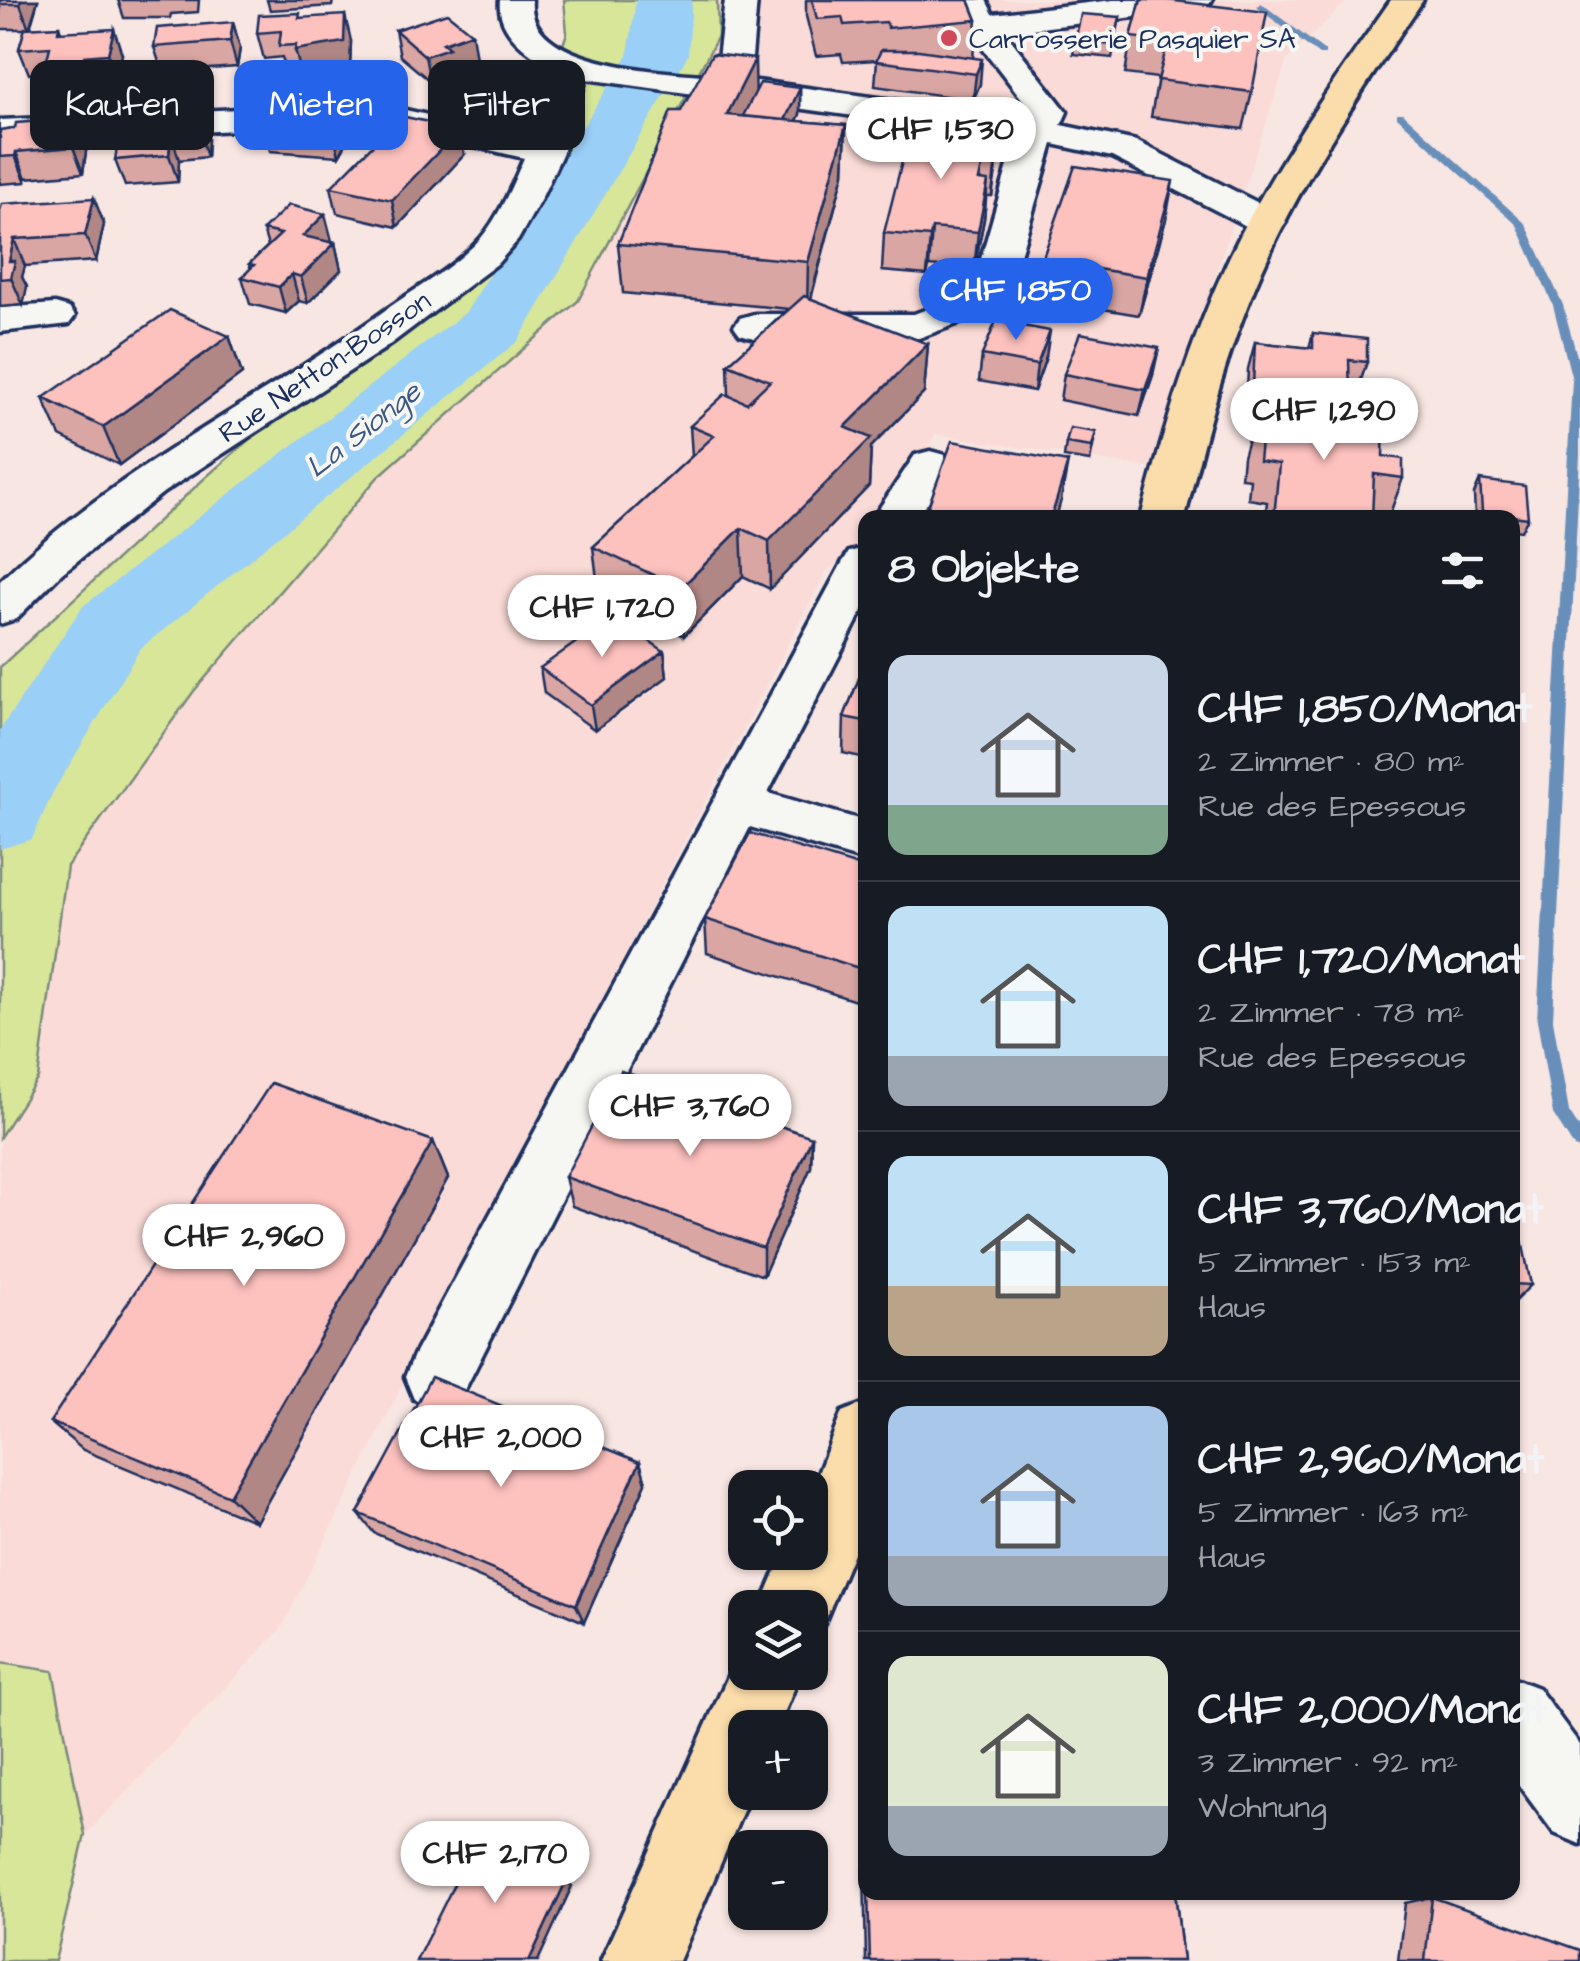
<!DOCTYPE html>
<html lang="de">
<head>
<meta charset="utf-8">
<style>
	body { margin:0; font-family:"Architects Daughter",sans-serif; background:#242831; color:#f1f3f6; height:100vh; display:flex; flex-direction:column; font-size:38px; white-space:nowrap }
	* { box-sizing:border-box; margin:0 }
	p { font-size:32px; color:#9ea1a6 }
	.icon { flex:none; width:55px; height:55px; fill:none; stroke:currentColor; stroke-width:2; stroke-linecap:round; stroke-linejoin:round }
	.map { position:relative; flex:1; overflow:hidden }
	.drawer { position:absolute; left:858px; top:510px; width:662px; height:1390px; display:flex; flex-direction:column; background:#171b24; border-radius:20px; box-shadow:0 2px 8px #0004 }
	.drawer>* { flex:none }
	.top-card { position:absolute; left:30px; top:60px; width:678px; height:90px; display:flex; gap:20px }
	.fabs { position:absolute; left:728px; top:1470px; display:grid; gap:20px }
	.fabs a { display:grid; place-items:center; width:100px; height:100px; border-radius:20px; background:#171b24; box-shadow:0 2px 8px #0004; font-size:50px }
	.price { position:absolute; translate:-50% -85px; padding:0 22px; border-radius:35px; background:#fff; color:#222; font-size:32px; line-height:65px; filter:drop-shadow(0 2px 5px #0008) }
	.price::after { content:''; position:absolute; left:50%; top:60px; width:30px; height:22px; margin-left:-15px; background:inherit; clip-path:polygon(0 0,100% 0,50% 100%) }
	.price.selected { background:#2563eb; color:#fff }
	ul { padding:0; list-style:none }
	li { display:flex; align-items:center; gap:30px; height:250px; padding:0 30px }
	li+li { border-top:2px solid #363941 }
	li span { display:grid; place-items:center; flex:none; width:280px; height:200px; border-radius:20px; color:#555 }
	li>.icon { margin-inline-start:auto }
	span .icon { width:120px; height:120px; fill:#fffc; stroke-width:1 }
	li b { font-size:42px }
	h2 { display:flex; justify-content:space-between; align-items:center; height:120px; padding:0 30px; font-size:42px }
	.tag { padding:0 35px; border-radius:20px; background:#171b24; box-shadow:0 2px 8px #0004; font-size:35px; line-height:90px }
	.tag.selected { background:#2563eb; color:#fff }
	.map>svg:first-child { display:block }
	.built { fill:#fadbd7 }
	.green { fill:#d8e699; stroke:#7a8a7c; stroke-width:2.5 }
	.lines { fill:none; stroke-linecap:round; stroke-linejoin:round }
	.stream { fill:#678fba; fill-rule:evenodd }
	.river { fill:#9acff8; fill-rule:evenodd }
	.minor-casing { stroke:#1b2f5e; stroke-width:7 }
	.major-casing { stroke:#1b2f5e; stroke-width:7 }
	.minor { fill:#f6f6f2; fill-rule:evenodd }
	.major { fill:#fbddab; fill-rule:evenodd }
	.wall { fill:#daa6a3; stroke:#1b2f5e; stroke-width:2.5 }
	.shaded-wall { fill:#b18785; stroke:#1b2f5e; stroke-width:2.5 }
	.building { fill:#fdc1be; stroke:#1b2f5e; stroke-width:2.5 }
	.poi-dot { fill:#d1495b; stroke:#f6f6f2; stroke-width:4 }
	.labels { text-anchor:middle; stroke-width:8; stroke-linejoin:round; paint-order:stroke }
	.far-poi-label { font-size:28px; fill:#1b2f5e; stroke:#f6f6f2; text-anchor:start }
	.far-street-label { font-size:28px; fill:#1b2f5e; stroke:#f6f6f2 }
	.far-water-label { font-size:30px; font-style:italic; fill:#3b5784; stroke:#f6f6f2 }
</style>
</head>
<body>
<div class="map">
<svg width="1580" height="1961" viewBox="0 0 1580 1961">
	<rect width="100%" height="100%" fill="#f8e6e2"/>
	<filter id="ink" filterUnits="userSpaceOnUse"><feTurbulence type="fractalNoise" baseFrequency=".01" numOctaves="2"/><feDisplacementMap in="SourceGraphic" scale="20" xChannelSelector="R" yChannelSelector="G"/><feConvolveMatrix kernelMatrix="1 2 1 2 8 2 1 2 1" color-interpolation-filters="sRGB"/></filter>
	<g filter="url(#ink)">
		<polygon class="built" points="717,0 1348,0 1287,60 1151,468 936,434 879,517 865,518 864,539 826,572 461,1267 281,1629 85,1835 53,1671 0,1663 0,1137 38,1078 67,866 194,691 378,477 578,301 718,36"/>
		<g class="green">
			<polygon points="564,0 717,0 718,36 578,301 378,477 194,691 67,866 38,1078 0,1137 0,667 205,478 505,216 567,33"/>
			<polygon points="0,1663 53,1671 85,1835 55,1961 0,1961"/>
		</g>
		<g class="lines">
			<g class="stream">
				<polygon points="1261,3 1325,51 1325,55 1319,55 1258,8 1257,6"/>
				<polygon points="1397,113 1403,113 1526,224 1563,305 1580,367 1580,454 1553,1020 1569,1112 1580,1129 1580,1149 1574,1147 1553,1114 1537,1020 1572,380 1553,305 1517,225 1397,117"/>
			</g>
			<polygon class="river" points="636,0 692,0 688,55 518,341 140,649 53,792 32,839 0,849 0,730 82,607 466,312 628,55"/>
			<g class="minor-casing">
				<g id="minor">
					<path d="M500,0H532C525,69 672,72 716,76L725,0H757L750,80L1029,119L1032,112L970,32L954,0H986L993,14L1113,0H1212L1207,7L1196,10L1005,32L1067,112L1061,125L1136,141L1280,214L1286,222L1280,230L1267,233L1254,230L1112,157L1053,144L1018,262L984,314L919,338H754L740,334L734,326L740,318L754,314H914L956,298L980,262L1009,162L1020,139L586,79L563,152L541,199L518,240L497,264L384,349L164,492L62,573L16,619L0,624V581C113,470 257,403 384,311C416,288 455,267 481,238C500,216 512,185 524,158L374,123L0,142V120L374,103L531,138L555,69C531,55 496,33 500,0Z"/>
					<polygon points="55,304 69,308 75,316 69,324 0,332 0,308"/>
					<polygon points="930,451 945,455 951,465 918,518 873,518 915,455"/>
					<polygon points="865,548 865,606 768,793 865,821 865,861 750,827 460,1399 437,1408 414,1399 405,1377 414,1355 842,563 849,552"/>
					<polygon points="1512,1678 1538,1688 1580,1745 1580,1844 1554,1833 1512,1776"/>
				</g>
			</g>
			<g class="major-casing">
				<g id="major">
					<path d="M1391,0H1423C1368,82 1310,165 1269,255C1230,339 1206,428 1185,518H1141C1164,429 1190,341 1229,258C1273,166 1333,83 1391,0Z"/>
					<polygon points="865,1403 865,1524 820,1633 810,1637 810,1608 760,1608 784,1552 810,1552 810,1494 842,1412"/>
					<polygon points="745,1645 745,1672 801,1672 778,1728 745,1728 745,1792 751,1792 679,1961 601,1961 741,1647"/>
				</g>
			</g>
			<use href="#minor" class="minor"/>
			<use href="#major" class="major"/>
		</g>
		<g class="wall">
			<polygon points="0,0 38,0 30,28 59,26 61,32 122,54 117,80 94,82 90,95 54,97 45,73 29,74 19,49 25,29 0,29"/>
			<polygon points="118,0 199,0 198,12 171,14 170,18 124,18"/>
			<polygon points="267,0 333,0 332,6 270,10"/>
			<polygon points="806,0 969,0 977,20 973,57 980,84 973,100 875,86 877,60 843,62 841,54 816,56 806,16"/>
			<polygon points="1141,0 1252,92 1243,129 1151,117 1158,78 1125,74 1131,37"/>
			<polygon points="1120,17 1112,58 1073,54 1075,41"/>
			<polygon points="301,18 351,41 350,67 302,76 300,70 286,71 282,57 264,59 257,33"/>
			<polygon points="233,22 240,48 237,67 168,72 171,83 169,101 140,103 136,90 162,71 154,47"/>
			<polygon points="395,30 476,59 452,67 453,73 430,81 400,56"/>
			<polygon points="800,88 800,114 797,121 846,125 844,173 811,299 928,344 924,393 871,447 869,486 770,589 743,576 684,636 599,595 593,547 692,456 690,426 729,395 728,364 789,309 623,293 618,244 681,111 756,91"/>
			<polygon points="200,113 208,139 207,157 179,160 178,182 125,186 115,160 155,125"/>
			<polygon points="78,118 87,144 83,173 26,178 26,182 0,184 0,130"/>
			<polygon points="344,128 347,142 339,156 270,151 267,138"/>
			<polygon points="1000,134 992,196 986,196 984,219 974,270 929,266 927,275 882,271 884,233"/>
			<polygon points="464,155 397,227 337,213 331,187"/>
			<polygon points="0,211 104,224 96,261 25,266 22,277 27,287 23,305 0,307"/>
			<polygon points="1166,219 1139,315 1037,298 1042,260"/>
			<polygon points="263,230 332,241 330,242 335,243 341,270 308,303 299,301 286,313 250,304 242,277 251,269 249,264 268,246"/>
			<polygon points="1313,333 1367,362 1358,389 1350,388 1350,395 1343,417 1403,478 1389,516 1372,513 1372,518 1265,518 1267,502 1248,499 1250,479 1241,478 1243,457 1254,419 1260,420 1262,413 1246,411 1248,369 1255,342 1309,348"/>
			<polygon points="229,336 242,374 119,465 60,436 43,398"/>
			<polygon points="982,355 1046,357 1034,391 979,381"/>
			<polygon points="1064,374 1153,375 1139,416 1060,400"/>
			<polygon points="1096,432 1090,461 1064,457 1066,443"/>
			<polygon points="1480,480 1528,518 1521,531 1512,530 1512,518 1475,518 1474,494"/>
			<polygon points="664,651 667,677 595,730 544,693 540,668"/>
			<polygon points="865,663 865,758 843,753 844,717"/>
			<polygon points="865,868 865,1004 707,953 705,919"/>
			<polygon points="812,1137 811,1167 763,1276 572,1206 565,1177"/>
			<polygon points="433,1141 448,1178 256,1522 83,1450 50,1422"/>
			<polygon points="1512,1201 1531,1285 1512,1304"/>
			<polygon points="640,1462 646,1483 584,1622 374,1533 358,1513"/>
			<polygon points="865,1866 865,1892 1175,1892 1183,1961 866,1961 864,1869"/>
			<polygon points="1432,1897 1580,1961 1398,1961 1405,1903"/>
		</g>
		<g class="shaded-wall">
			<polygon points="21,0 38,0 29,29 20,4"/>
			<polygon points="345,15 351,41 350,67 302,76 295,50"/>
			<polygon points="233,22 240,48 237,67 230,41"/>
			<polygon points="114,29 122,54 117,80 108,54"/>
			<polygon points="472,33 476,59 452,67 453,73 430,81 425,56 443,43"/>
			<polygon points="85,56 94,82 90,95 81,69"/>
			<polygon points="755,59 756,107 747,124 727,115"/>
			<polygon points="982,59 980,84 973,100 976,74"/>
			<polygon points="167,70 171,83 169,101 165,88"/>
			<polygon points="800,88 800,114 781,155 781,129"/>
			<polygon points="200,113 208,139 207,157 199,131"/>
			<polygon points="78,118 87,144 83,173 73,147"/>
			<polygon points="846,125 844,173 807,311 808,262"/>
			<polygon points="344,128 347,142 339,156 336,143"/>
			<polygon points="460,129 464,155 397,227 392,200"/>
			<polygon points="171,133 179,160 178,182 169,155"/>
			<polygon points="1000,134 996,172 992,196 996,158"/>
			<polygon points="16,152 26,178 26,182 15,156"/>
			<polygon points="988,181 984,219 974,270 978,232"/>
			<polygon points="1173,181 1166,219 1139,315 1147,277"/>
			<polygon points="94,198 104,224 96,261 85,235"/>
			<polygon points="325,214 332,241 310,262 303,236"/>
			<polygon points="932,228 929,266 927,275 930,237"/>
			<polygon points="14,239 25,266 22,277 27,287 23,305 11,278 9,261"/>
			<polygon points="335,243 341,270 308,303 301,277"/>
			<polygon points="292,274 299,301 286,313 279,287"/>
			<polygon points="1050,331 1046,357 1034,391 1037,365"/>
			<polygon points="229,336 242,374 119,465 103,427"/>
			<polygon points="928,344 924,393 871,447 869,486 770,589 769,541 845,427"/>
			<polygon points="1159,348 1153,375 1139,416 1145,390"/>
			<polygon points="1068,462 1061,500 1056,518 1051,518"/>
			<polygon points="741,528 743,576 684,636 681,588"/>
			<polygon points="664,651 667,677 595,730 591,705"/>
			<polygon points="812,1137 811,1167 763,1276 763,1248"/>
			<polygon points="433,1141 448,1178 256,1522 229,1496"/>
			<polygon points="640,1462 646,1483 584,1622 576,1605"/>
			<polygon points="544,1854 551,1859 546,1872 539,1867"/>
			<polygon points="566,1881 572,1886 538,1961 529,1961"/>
		</g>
		<g class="building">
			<polygon points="0,0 21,0 20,4 0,4"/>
			<polygon points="812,0 969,0 977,20 888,28 886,22 844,25 842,17 817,19"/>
			<polygon points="1141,0 1167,0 1267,12 1252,92 1158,80 1168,41 1131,37"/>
			<polygon points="300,13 299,18 345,15 344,42 295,50 296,45 279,46 281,31 257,33 259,15"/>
			<polygon points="447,13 472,33 443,43 449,48 425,56 395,30"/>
			<polygon points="1081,14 1120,17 1114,45 1075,41"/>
			<polygon points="233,22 230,41 154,47 157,28"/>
			<polygon points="59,26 58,32 114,29 108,54 85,56 81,69 44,71 50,47 19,49 25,28"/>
			<polygon points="881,50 919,50 982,59 976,74 876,61"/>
			<polygon points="712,54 755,59 727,115 846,125 808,262 618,244 671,111 681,111"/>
			<polygon points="167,70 165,88 136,90 138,73"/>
			<polygon points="760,83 800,88 785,120 743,116"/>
			<polygon points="200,113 199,131 171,133 169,155 115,160 120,128 155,125 156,117"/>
			<polygon points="401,116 460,129 392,200 331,187"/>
			<polygon points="78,118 73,147 16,152 15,156 0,157 0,130 15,128 16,123"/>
			<polygon points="276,123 344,128 336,143 267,138"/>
			<polygon points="911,126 1000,134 996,158 984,157 979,180 988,181 978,232 932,228 930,237 884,233"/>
			<polygon points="1075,166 1173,181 1147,277 1042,260"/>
			<polygon points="94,198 85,235 14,239 9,261 15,261 11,278 0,279 0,211 2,204"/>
			<polygon points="289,205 325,214 303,236 335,243 301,277 292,274 279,287 242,277 254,265 249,264 281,234 263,230"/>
			<polygon points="804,296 928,344 845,427 871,438 769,541 741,528 681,588 593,547 714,436 690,426 725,394 747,403 770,381 728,364"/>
			<polygon points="170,310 229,336 103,427 43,398"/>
			<polygon points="996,321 1050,331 1037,365 982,355"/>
			<polygon points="1080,333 1159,348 1145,390 1064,374"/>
			<polygon points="1313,333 1367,339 1367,362 1349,360 1350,395 1253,385 1255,342 1313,348"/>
			<polygon points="1264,407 1384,423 1383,456 1403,459 1403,478 1374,474 1372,518 1274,518 1279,464 1259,461 1261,441 1252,440 1254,419 1263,420"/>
			<polygon points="1070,428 1096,432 1092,447 1066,443"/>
			<polygon points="952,441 1068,462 1051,518 924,518"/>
			<polygon points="1480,480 1525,486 1528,518 1482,512"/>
			<polygon points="613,616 664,651 591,705 540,668"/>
			<polygon points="865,663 865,721 844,717"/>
			<polygon points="750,833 865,868 865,970 705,919"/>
			<polygon points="621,1071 812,1137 763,1248 565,1177"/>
			<polygon points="271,1083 433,1141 229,1496 50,1422"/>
			<polygon points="1512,1201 1514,1201 1531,1285 1512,1284"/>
			<polygon points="431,1377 640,1462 576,1605 358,1513"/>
			<polygon points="502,1832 544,1854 539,1867 566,1881 529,1961 416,1961 476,1840 494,1850"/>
			<polygon points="868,1892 1175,1892 1183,1961 870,1961"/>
			<polygon points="1432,1897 1580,1950 1580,1961 1425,1961"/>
		</g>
	</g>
	<circle class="poi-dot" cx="949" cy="38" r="10"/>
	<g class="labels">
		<g class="far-poi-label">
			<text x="969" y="48">Carrosserie Pasquier SA</text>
		</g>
		<g class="far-street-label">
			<text transform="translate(324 366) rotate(-34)" y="10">Rue Netton-Bosson</text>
		</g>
		<g class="far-water-label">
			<text transform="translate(363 429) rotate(-38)" y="10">La Sionge</text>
		</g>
	</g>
</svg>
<div class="fabs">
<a><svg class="icon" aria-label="locate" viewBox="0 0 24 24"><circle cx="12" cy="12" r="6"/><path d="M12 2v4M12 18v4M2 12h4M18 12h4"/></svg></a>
<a><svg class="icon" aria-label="layers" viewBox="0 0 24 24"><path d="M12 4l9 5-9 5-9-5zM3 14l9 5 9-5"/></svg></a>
<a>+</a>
<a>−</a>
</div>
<b class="price" style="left:941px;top:182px">CHF 1,530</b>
<b class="price selected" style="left:1016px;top:343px">CHF 1,850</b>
<b class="price" style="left:1324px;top:463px">CHF 1,290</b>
<b class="price" style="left:602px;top:660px">CHF 1,720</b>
<b class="price" style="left:690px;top:1159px">CHF 3,760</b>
<b class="price" style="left:244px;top:1289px">CHF 2,960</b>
<b class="price" style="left:501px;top:1490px">CHF 2,000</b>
<b class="price" style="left:495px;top:1906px">CHF 2,170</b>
<div class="top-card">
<a class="tag">Kaufen</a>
<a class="tag selected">Mieten</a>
<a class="tag">Filter</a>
</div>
<section class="drawer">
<h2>8 Objekte<svg class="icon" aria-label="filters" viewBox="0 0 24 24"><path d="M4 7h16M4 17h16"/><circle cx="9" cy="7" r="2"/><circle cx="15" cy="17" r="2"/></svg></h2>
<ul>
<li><span style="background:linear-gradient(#c9d6e8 75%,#7fa58c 0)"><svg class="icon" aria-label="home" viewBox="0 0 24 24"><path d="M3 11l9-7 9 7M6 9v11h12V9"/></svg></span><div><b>CHF 1,850/Monat</b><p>2 Zimmer · 80 m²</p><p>Rue des Epessous</p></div></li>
<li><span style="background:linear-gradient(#bfe0f5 75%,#9aa5b1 0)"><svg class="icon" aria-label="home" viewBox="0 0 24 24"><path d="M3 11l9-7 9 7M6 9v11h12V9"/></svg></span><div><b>CHF 1,720/Monat</b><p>2 Zimmer · 78 m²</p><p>Rue des Epessous</p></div></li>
<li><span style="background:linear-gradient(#bfe0f5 65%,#b9a48a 0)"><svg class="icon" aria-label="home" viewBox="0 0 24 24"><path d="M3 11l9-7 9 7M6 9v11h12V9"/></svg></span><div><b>CHF 3,760/Monat</b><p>5 Zimmer · 153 m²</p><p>Haus</p></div></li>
<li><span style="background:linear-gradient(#a9c7e8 75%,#9aa5b1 0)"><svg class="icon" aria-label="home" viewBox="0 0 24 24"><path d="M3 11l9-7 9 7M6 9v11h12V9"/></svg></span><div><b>CHF 2,960/Monat</b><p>5 Zimmer · 163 m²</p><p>Haus</p></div></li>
<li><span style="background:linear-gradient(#dfe7d0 75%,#9aa5b1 0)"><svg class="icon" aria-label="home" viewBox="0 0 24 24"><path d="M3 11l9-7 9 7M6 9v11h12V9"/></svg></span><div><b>CHF 2,000/Monat</b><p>3 Zimmer · 92 m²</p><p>Wohnung</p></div></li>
</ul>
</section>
</div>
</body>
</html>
